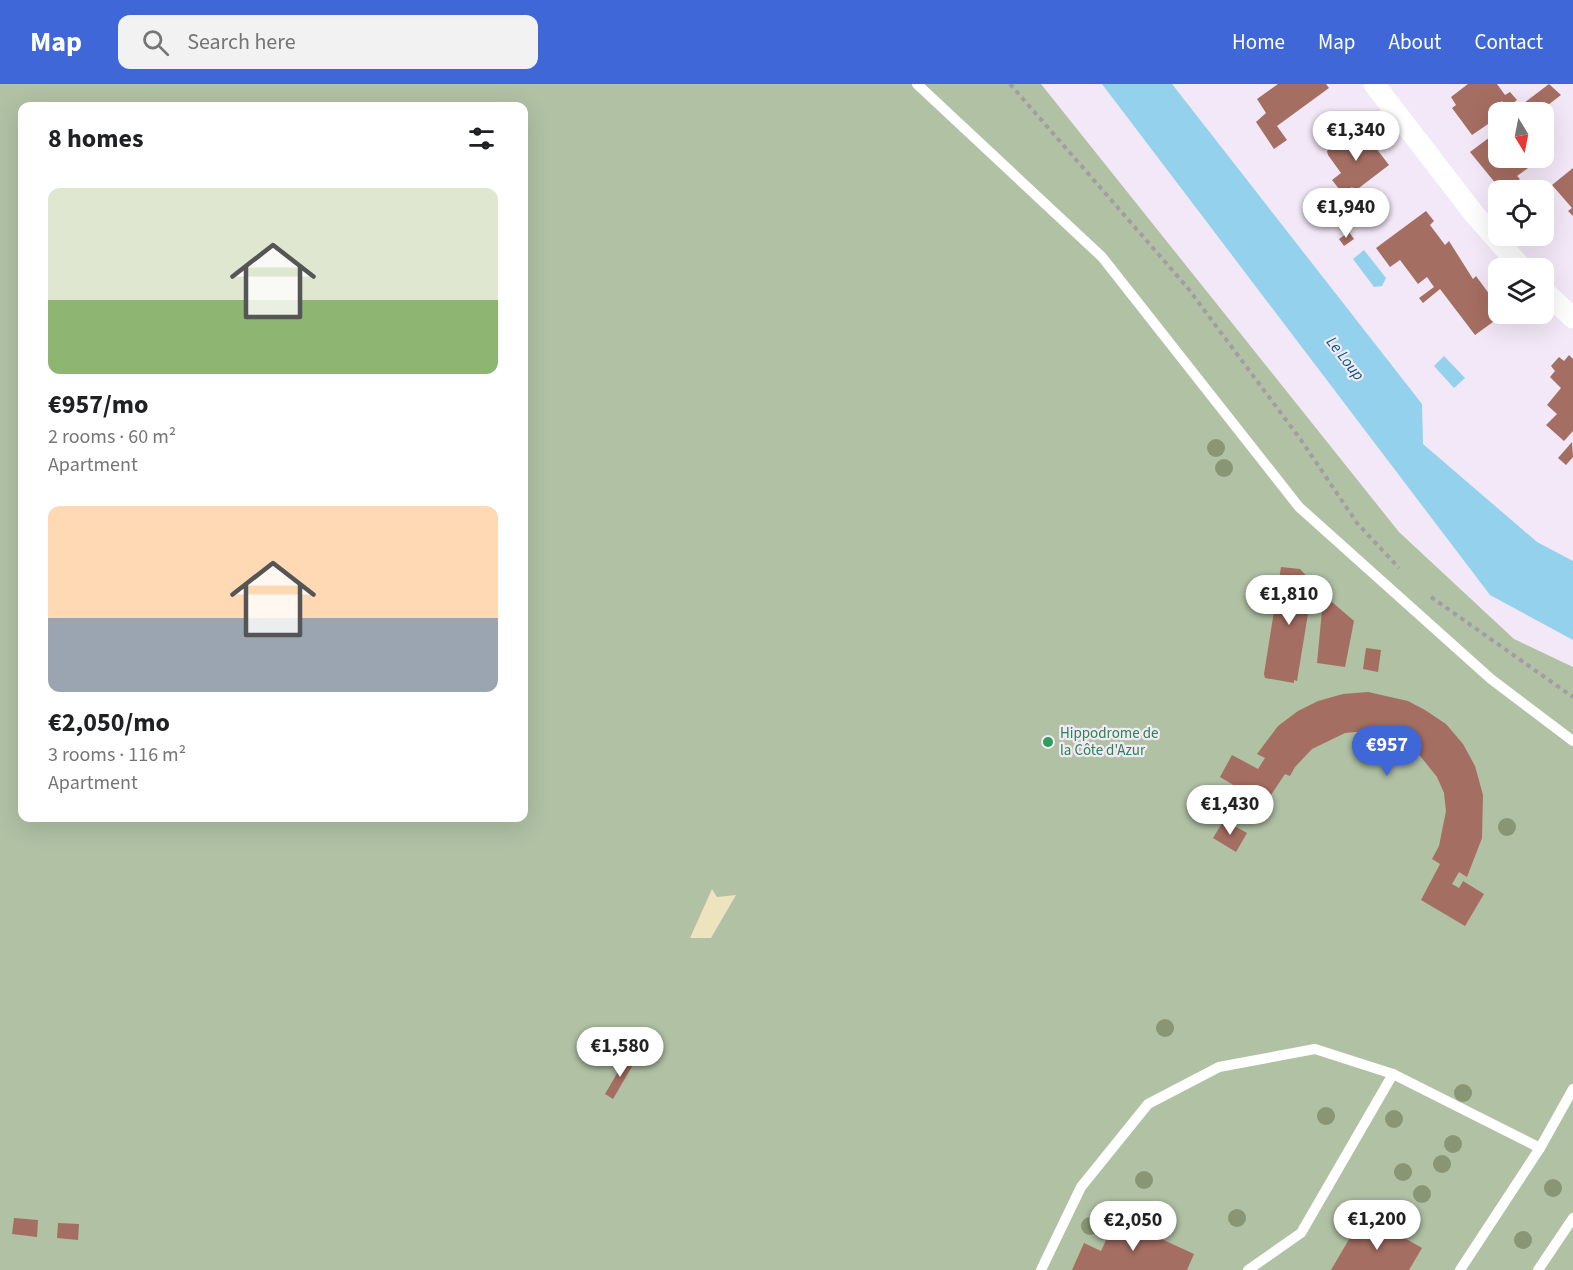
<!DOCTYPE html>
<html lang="en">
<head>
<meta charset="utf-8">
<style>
	body { margin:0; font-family:"Source Sans 3",sans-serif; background:#f2f2f2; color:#202124; height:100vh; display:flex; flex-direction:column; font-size:22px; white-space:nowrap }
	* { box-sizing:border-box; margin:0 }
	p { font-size:20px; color:#757577 }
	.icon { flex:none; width:33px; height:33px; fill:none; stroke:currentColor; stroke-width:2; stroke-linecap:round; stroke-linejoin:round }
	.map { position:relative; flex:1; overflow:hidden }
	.panel { position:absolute; left:18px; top:18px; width:510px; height:720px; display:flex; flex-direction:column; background:#fff; border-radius:12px; box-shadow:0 6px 24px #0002 }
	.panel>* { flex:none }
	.needle { width:39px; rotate:170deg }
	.controls { position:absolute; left:1488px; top:18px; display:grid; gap:12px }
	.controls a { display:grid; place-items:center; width:66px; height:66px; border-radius:12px; background:#fff; box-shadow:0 6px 24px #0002; font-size:30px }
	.price { position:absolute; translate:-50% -51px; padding:0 14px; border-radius:21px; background:#fff; color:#222; font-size:20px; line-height:39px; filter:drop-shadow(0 2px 3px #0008) }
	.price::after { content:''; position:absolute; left:50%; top:36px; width:18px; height:14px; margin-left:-9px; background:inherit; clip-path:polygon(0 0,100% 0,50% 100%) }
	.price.current { background:#4067d8; color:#fff }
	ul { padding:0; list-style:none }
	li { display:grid; align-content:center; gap:12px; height:318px; padding:0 30px }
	li span { display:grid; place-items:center; height:186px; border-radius:12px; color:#555 }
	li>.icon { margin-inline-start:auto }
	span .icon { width:108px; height:108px; fill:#fffc; stroke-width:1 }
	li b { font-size:26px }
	h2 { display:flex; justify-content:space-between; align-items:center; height:72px; padding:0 30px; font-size:26px }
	header { display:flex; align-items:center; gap:36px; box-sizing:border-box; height:84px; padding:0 30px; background:#4067d8; color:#fff }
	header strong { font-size:28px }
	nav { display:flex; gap:33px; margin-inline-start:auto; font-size:21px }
	.search { width:420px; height:54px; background:#f2f2f2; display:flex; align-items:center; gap:15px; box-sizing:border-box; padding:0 21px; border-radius:12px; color:#757577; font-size:22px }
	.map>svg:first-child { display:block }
	.green { fill:#b0c1a4; fill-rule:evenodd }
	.sand { fill:#ede3be }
	.water { fill:#94d1ed }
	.building { fill:#a56e62 }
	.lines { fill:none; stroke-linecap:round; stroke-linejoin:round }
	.path { stroke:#a39ba6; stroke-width:4; stroke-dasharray:4.5 4.5; stroke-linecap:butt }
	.service { stroke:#fff; stroke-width:10 }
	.minor { stroke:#fff; stroke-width:21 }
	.tree { fill:#889675 }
	.leisure-dot { fill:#2e9e5b; stroke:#f3e8f7; stroke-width:2 }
	.labels { text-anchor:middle; stroke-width:4.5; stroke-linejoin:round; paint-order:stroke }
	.leisure-label { font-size:15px; fill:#27864d; stroke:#f3e8f7; text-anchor:start }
	.water-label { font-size:16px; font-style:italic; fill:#035874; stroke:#f3e8f7 }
</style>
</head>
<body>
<header>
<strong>Map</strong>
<div class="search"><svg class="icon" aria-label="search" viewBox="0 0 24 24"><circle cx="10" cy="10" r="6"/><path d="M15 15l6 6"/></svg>Search here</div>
<nav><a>Home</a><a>Map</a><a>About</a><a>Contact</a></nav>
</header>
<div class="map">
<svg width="1573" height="1186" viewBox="0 0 1573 1186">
	<rect width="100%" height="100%" fill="#f3e8f7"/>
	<path class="green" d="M0,0H1041L1399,448L1514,555L1573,583V1186H0ZM22,22H524V734H22Z"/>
	<polygon class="sand" points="712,805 717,813 736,811 711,854 690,854"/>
	<g class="water">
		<polygon points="1102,0 1172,0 1422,320 1423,360 1537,458 1573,477 1573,556 1490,511"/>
		<polygon points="1364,166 1386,194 1382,202 1374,203 1353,175"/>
		<polygon points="1444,272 1465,294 1454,304 1434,282"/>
	</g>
	<g class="building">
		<polygon points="1278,0 1326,0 1329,4 1277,42 1287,56 1274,65 1256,38 1266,29 1257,15"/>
		<polygon points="1468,0 1497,0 1505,11 1510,8 1517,16 1507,24 1502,17 1488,28 1494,36 1472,51 1452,24 1456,21 1451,13"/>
		<polygon points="1549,0 1561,11 1539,28 1512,28"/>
		<polygon points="1362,46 1389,81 1355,107 1352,103 1343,110 1332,96 1341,89 1328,71 1327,67 1334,60 1340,62"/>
		<polygon points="1498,47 1498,74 1524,74 1531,82 1517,92 1520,95 1504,106 1501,106 1470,68"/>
		<polygon points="1573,84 1573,132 1568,127 1572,124 1552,101"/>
		<polygon points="1426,127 1434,137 1430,141 1445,161 1449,157 1473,195 1476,192 1498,222 1498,230 1504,230 1475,251 1440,205 1423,219 1419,214 1434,203 1427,193 1418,200 1400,176 1390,183 1376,164"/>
		<polygon points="1349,148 1354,155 1344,162 1339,155"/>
		<polygon points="1569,271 1573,275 1573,347 1564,357 1546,341 1557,330 1547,321 1561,304 1550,293 1555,287 1551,282 1559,273 1564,277"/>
		<polygon points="1572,358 1573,373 1566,381 1558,374"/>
		<polygon points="1281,483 1300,485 1313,499 1297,597 1294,596 1294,599 1265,594 1264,590"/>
		<polygon points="1323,516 1332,518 1354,537 1345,583 1317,579"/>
		<polygon points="1366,564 1381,566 1378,588 1363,585"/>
		<polygon points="1368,608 1408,617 1425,626 1446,640 1463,660 1475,682 1483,711 1482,754 1467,793 1459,788 1452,800 1459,804 1463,797 1484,810 1465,842 1421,816 1440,780 1432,775 1439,762 1446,727 1444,709 1437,693 1413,663 1392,652 1367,647 1345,649 1312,665 1295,683 1290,692 1285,690 1265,720 1220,693 1232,671 1258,685 1265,674 1257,670 1278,642 1298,627 1318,617 1343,610"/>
		<polygon points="1224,736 1247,749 1236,768 1213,754"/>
		<polygon points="626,974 634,979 613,1015 605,1010"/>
		<polygon points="14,1134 38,1136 37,1153 12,1150"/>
		<polygon points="1116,1134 1194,1170 1187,1186 1072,1186 1084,1159 1101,1167"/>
		<polygon points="1373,1136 1422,1164 1409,1186 1331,1186 1358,1140 1367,1145"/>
		<polygon points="58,1139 79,1140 78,1156 57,1154"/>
	</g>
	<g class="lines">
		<g class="path">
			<polyline points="1010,0 1187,203 1301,356 1357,439 1399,484"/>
			<polyline points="1431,513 1573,613"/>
		</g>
		<g class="service">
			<polyline points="917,0 1102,173 1299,423 1491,595 1573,657"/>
			<polyline points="1041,1186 1081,1103 1148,1020 1219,983 1315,965 1393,990 1540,1064"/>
			<polyline points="1248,1186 1301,1149 1393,990"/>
			<polyline points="1460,1186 1540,1064 1573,1005"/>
			<polyline points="1538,1186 1573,1134"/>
		</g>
		<g class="minor">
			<polyline points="1374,0 1475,131 1522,184"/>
			<polyline points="1544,207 1573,234"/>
		</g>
	</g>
	<g class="tree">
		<circle cx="1216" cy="364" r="9"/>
		<circle cx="1224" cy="384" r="9"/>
		<circle cx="1507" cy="743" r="9"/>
		<circle cx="1165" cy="944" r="9"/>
		<circle cx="1463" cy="1009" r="9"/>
		<circle cx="1326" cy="1032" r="9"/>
		<circle cx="1394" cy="1035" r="9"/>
		<circle cx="1453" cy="1060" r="9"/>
		<circle cx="1442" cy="1080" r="9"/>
		<circle cx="1403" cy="1088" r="9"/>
		<circle cx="1144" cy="1096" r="9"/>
		<circle cx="1553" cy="1104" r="9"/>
		<circle cx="1422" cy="1110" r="9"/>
		<circle cx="1237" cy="1134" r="9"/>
		<circle cx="1090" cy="1142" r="9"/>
		<circle cx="1523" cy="1156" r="9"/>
	</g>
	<circle class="leisure-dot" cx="1048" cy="658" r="6"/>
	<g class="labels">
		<g class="leisure-label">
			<text x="1060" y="654">Hippodrome de<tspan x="1060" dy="17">la Côte d'Azur</tspan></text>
		</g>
		<g class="water-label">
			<text transform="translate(1346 274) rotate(52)" y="6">Le Loup</text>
		</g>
	</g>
</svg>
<div class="controls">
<a><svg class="needle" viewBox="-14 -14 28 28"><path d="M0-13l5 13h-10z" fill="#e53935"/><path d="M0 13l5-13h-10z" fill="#757577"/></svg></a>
<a><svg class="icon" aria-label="locate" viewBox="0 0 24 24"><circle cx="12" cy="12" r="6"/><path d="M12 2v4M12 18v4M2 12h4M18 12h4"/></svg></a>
<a><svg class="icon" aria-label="layers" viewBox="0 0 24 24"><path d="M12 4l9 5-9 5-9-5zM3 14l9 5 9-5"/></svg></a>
</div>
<b class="price" style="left:1356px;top:78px">€1,340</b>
<b class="price" style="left:1346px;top:155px">€1,940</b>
<b class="price" style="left:1289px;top:542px">€1,810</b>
<b class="price current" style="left:1387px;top:693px">€957</b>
<b class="price" style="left:1230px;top:752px">€1,430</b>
<b class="price" style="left:620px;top:994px">€1,580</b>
<b class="price" style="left:1377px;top:1167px">€1,200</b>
<b class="price" style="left:1133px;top:1168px">€2,050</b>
<section class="panel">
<h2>8 homes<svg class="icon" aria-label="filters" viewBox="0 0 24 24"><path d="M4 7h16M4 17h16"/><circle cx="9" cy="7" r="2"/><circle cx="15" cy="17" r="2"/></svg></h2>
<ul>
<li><span style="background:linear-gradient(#dfe7d0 60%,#8fb573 0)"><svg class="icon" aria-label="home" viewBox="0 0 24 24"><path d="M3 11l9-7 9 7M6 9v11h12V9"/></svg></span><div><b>€957/mo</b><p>2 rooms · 60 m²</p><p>Apartment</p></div></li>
<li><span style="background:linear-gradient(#ffd9b3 60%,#9aa5b1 0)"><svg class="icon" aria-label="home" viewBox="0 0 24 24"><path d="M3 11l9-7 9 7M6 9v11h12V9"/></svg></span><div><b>€2,050/mo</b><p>3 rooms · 116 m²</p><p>Apartment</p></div></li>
</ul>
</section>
</div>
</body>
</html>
